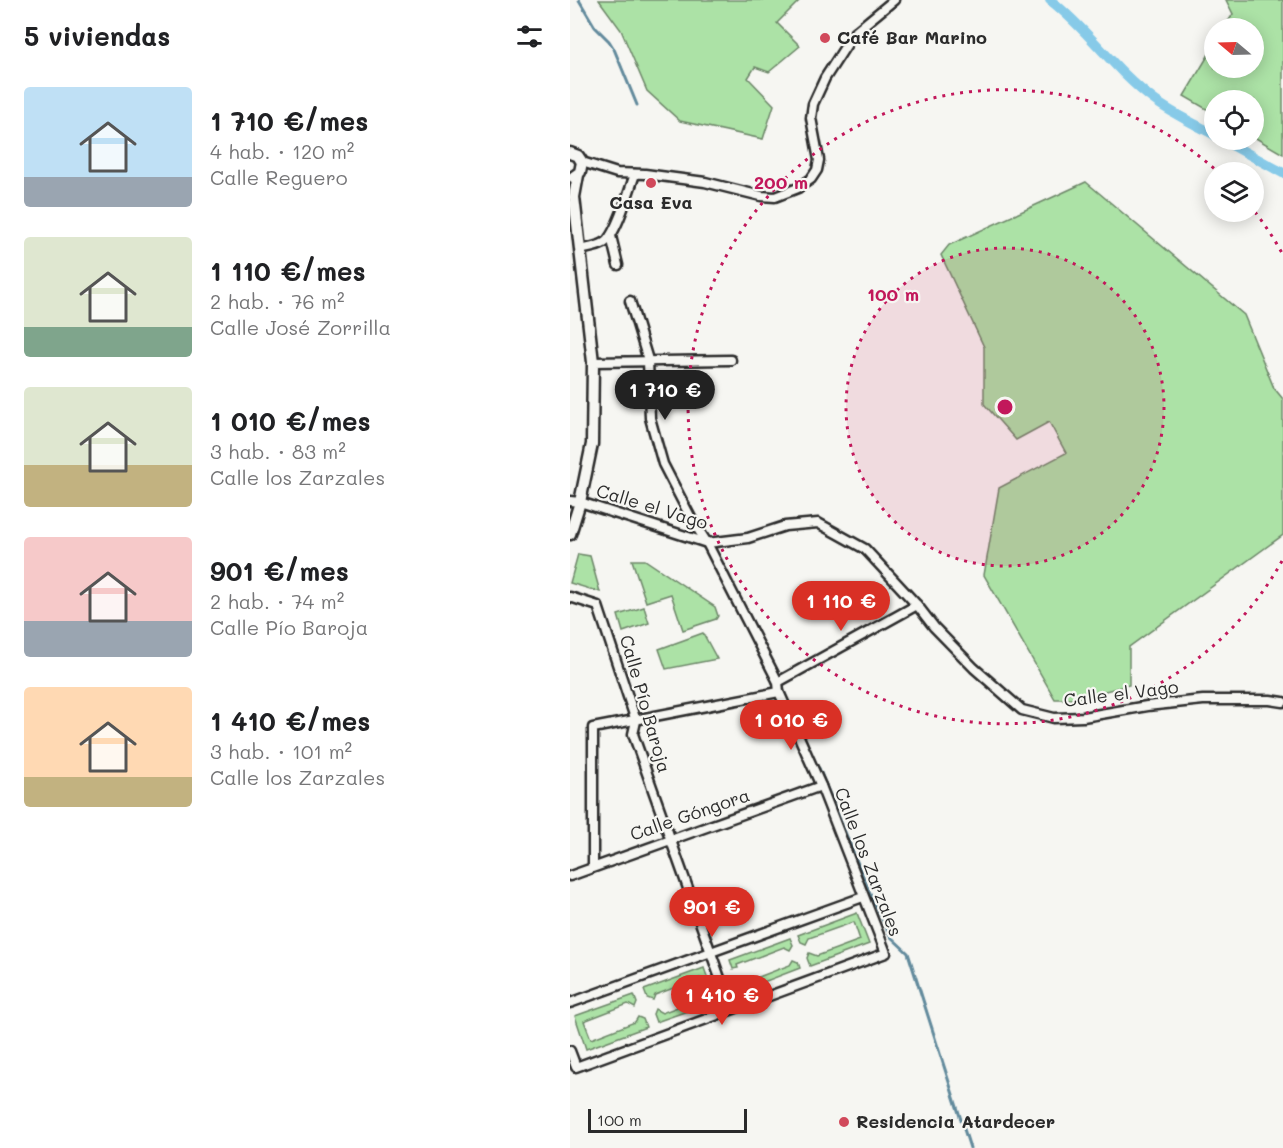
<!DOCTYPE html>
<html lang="es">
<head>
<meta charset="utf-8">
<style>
	body { margin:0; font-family:Mali,sans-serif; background:#f6f6f6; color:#202124; height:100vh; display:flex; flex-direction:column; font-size:22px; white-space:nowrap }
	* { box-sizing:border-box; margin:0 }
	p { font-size:20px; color:#757577 }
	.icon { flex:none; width:33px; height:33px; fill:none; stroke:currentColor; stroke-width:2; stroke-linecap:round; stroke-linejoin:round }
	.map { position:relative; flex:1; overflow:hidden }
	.drawer { display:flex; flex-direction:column; background:#fff; width:570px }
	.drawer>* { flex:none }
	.needle { width:39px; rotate:289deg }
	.fabs { position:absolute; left:634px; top:18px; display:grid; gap:12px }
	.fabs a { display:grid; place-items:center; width:60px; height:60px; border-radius:50%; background:#fff; box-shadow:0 3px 15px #0003; font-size:30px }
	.scale { position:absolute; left:18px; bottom:15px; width:159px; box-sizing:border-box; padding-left:6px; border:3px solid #2b2b2b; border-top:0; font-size:16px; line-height:21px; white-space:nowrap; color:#2b2b2b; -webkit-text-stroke:4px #f6f6f2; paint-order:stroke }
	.price { position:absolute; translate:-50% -51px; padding:0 14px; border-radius:21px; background:#d93025; color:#fff; font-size:20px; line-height:39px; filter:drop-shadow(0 2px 3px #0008) }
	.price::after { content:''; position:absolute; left:50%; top:36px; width:18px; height:14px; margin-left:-9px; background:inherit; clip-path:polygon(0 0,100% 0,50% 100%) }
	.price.on { background:#222; color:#fff }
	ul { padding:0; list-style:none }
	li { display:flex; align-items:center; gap:18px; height:150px; padding:0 24px }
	li span { display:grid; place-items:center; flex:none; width:168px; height:120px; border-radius:6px; color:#555 }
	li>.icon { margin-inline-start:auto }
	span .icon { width:72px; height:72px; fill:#fffc; stroke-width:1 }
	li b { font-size:26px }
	h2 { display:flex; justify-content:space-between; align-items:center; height:72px; padding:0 24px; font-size:26px }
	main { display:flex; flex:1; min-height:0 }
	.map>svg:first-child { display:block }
	.green { fill:#ace2a6; stroke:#6c8668; stroke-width:1.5 }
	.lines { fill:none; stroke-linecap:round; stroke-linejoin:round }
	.stream { stroke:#628a9c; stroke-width:3 }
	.canal { stroke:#87cae8; stroke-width:10 }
	.minor-casing { stroke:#2b2b2b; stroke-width:13 }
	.tertiary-casing { stroke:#2b2b2b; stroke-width:15 }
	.minor { stroke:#f6f6f2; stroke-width:8 }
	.tertiary { stroke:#f6f6f2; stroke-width:10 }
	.ring { fill:none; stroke:#c2185b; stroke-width:3; stroke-dasharray:3 6 }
	.poi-dot { fill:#d1495b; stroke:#f6f6f2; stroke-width:2 }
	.labels { text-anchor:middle; stroke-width:4.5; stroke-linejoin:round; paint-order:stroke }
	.poi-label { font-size:18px; font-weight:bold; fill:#2b2b2b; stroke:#f6f6f2; text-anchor:start }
	.street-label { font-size:18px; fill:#2b2b2b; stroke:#f6f6f2 }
	.centre { fill:#c2185b; stroke:#f6f6f2; stroke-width:3 }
	.ring-label { font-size:18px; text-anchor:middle; font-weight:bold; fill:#c2185b; stroke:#f6f6f2; stroke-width:4.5; stroke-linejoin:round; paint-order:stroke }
</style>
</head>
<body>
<main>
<section class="drawer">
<h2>5 viviendas<svg class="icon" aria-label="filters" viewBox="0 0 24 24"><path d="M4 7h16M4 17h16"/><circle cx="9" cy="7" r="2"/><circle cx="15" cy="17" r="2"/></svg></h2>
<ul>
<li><span style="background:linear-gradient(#bfe0f5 75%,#9aa5b1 0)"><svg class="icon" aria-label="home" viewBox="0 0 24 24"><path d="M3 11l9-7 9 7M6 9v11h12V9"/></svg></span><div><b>1 710 €/mes</b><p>4 hab. · 120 m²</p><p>Calle Reguero</p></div></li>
<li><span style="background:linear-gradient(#dfe7d0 75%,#7fa58c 0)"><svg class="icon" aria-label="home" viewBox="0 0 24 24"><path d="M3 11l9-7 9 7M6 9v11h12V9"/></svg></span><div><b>1 110 €/mes</b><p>2 hab. · 76 m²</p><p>Calle José Zorrilla</p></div></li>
<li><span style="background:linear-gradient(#dfe7d0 65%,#c2b280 0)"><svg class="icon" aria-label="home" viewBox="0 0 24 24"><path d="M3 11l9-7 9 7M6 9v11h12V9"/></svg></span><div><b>1 010 €/mes</b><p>3 hab. · 83 m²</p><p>Calle los Zarzales</p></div></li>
<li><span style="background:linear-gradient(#f6c9c9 70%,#9aa5b1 0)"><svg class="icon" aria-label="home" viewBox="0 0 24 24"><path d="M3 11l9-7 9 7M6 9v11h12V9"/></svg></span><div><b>901 €/mes</b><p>2 hab. · 74 m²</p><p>Calle Pío Baroja</p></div></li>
<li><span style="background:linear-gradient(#ffd9b3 75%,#c2b280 0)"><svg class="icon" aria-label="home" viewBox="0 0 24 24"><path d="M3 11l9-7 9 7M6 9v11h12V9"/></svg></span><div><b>1 410 €/mes</b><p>3 hab. · 101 m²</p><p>Calle los Zarzales</p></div></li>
</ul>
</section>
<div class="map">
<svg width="713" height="1148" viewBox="0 0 713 1148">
	<rect width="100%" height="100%" fill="#f6f6f2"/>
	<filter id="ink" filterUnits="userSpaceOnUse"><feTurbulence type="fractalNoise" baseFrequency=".0167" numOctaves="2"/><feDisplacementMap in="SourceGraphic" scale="12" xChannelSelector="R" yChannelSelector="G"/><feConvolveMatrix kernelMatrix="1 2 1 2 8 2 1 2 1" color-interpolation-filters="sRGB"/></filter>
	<g filter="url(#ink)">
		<g class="green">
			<polygon points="29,0 230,0 207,23 230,46 199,72 185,67 178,78 204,105 193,139 110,121 77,91 51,30"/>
			<polygon points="656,0 713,0 713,154 684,137 684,100 645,100 645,114 614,96 645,44 645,68 684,68 684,28 654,28 663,14"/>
			<polygon points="516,182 674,315 704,388 713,399 713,535 559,647 559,685 504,699 485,699 414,575 429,488 496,453 479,422 446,440 414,404 414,347 371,255 379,245"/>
			<polygon points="8,554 20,556 30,592 0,583"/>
			<polygon points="62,560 75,560 145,607 148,616 146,619 113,630 101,594 76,602"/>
			<polygon points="74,607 79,623 53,632 48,615"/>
			<polygon points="133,633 147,659 96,669 89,649"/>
			<polygon points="287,913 299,944 240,966 237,958 239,953 247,956 290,940 284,922 239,938 236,944 231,942 228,935"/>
			<polygon points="220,938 223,945 220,950 214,947 167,965 168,968 163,969 160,960"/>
			<polygon points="223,960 228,962 230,968 170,991 167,982 172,981 173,983 220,965"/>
			<polygon points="134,968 146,1001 86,1022 83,1014 85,1009 92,1013 136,996 130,978 85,995 83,1000 77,998 74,990"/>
			<polygon points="64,995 67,1003 65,1008 58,1004 14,1021 21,1039 65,1022 68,1017 73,1019 76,1027 16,1049 5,1016"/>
		</g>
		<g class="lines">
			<g class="stream">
				<polyline points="9,0 25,27 39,41 44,49 67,105"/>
				<polyline points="249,768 299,891 321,937 338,953 400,1148"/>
			</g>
			<g class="canal">
				<path d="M480,0C518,29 545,71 584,100C603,114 625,124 645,135"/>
				<polyline points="653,140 713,173"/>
			</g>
			<g class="minor-casing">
				<g id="minor">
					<polyline points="12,162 47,173 75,174 135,182 191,196 205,197 228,188 241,179 247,170 249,160 241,118 243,104 255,78 284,33 324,0"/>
					<polyline points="41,236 48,265"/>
					<path d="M10,250C17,248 27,247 34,243C46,236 60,188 65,174"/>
					<polyline points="23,362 161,360"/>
					<polyline points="0,501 10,502 137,543 178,538 215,526 248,523 295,549 347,605 364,627 404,668 452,710 484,718 513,717 577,706 633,700 700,700 713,702"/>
					<polyline points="0,597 28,606 66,721 63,734 161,1009"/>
					<polyline points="208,682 347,605"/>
					<polyline points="23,866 23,728 209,692"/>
					<polyline points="0,876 251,786"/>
					<polyline points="0,1003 293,897"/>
					<polyline points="0,1051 6,1067 316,953 251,786 209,692 208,682 137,543 121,518 93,464 80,418 78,360 60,301"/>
				</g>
			</g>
			<g class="tertiary-casing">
				<g id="tertiary">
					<polyline points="0,153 8,156 12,162 10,172 3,177"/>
					<polyline points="0,534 10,502 22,444 23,362 4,197 8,175"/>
				</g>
			</g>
			<use href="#minor" class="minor"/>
			<use href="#tertiary" class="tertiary"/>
		</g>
	</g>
	<circle cx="435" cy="407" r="159" fill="#c2185b" fill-opacity=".12"/>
	<g class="ring">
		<circle cx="435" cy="407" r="159"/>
		<path d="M712 561A317 317 0 1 1 647 171M685 212A317 317 0 0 1 712 253"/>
	</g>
	<g class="poi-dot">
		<circle cx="255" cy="38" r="6"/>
		<circle cx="81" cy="183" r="6"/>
		<circle cx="274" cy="1122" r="6"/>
	</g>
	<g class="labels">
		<g class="poi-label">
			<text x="267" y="44">Café Bar Marino</text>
			<text x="81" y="209" text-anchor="middle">Casa Eva</text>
			<text x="286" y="1128">Residencia Atardecer</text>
		</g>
		<g class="street-label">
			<text transform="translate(82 507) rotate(17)" y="6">Calle el Vago</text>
			<text transform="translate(551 694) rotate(-7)" y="6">Calle el Vago</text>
			<text transform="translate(75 704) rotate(74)" y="6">Calle Pío Baroja</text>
			<text transform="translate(120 815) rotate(-19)" y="6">Calle Góngora</text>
			<text transform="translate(298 862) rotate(69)" y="6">Calle los Zarzales</text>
		</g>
	</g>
	<circle cx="435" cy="407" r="9" class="centre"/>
	<g class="ring-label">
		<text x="211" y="189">200 m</text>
		<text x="323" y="301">100 m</text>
	</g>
</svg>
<div class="fabs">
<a><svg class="needle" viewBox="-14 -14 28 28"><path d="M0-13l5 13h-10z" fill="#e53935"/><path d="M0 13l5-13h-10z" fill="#757577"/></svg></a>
<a><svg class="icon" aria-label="locate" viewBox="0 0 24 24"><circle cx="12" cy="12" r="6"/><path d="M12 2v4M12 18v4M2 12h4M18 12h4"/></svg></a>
<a><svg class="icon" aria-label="layers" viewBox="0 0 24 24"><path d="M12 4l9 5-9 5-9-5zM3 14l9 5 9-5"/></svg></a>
</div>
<div class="scale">100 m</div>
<b class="price on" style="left:95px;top:421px">1 710 €</b>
<b class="price" style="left:271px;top:632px">1 110 €</b>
<b class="price" style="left:221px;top:751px">1 010 €</b>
<b class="price" style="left:142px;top:938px">901 €</b>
<b class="price" style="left:152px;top:1026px">1 410 €</b>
</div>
</main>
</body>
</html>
